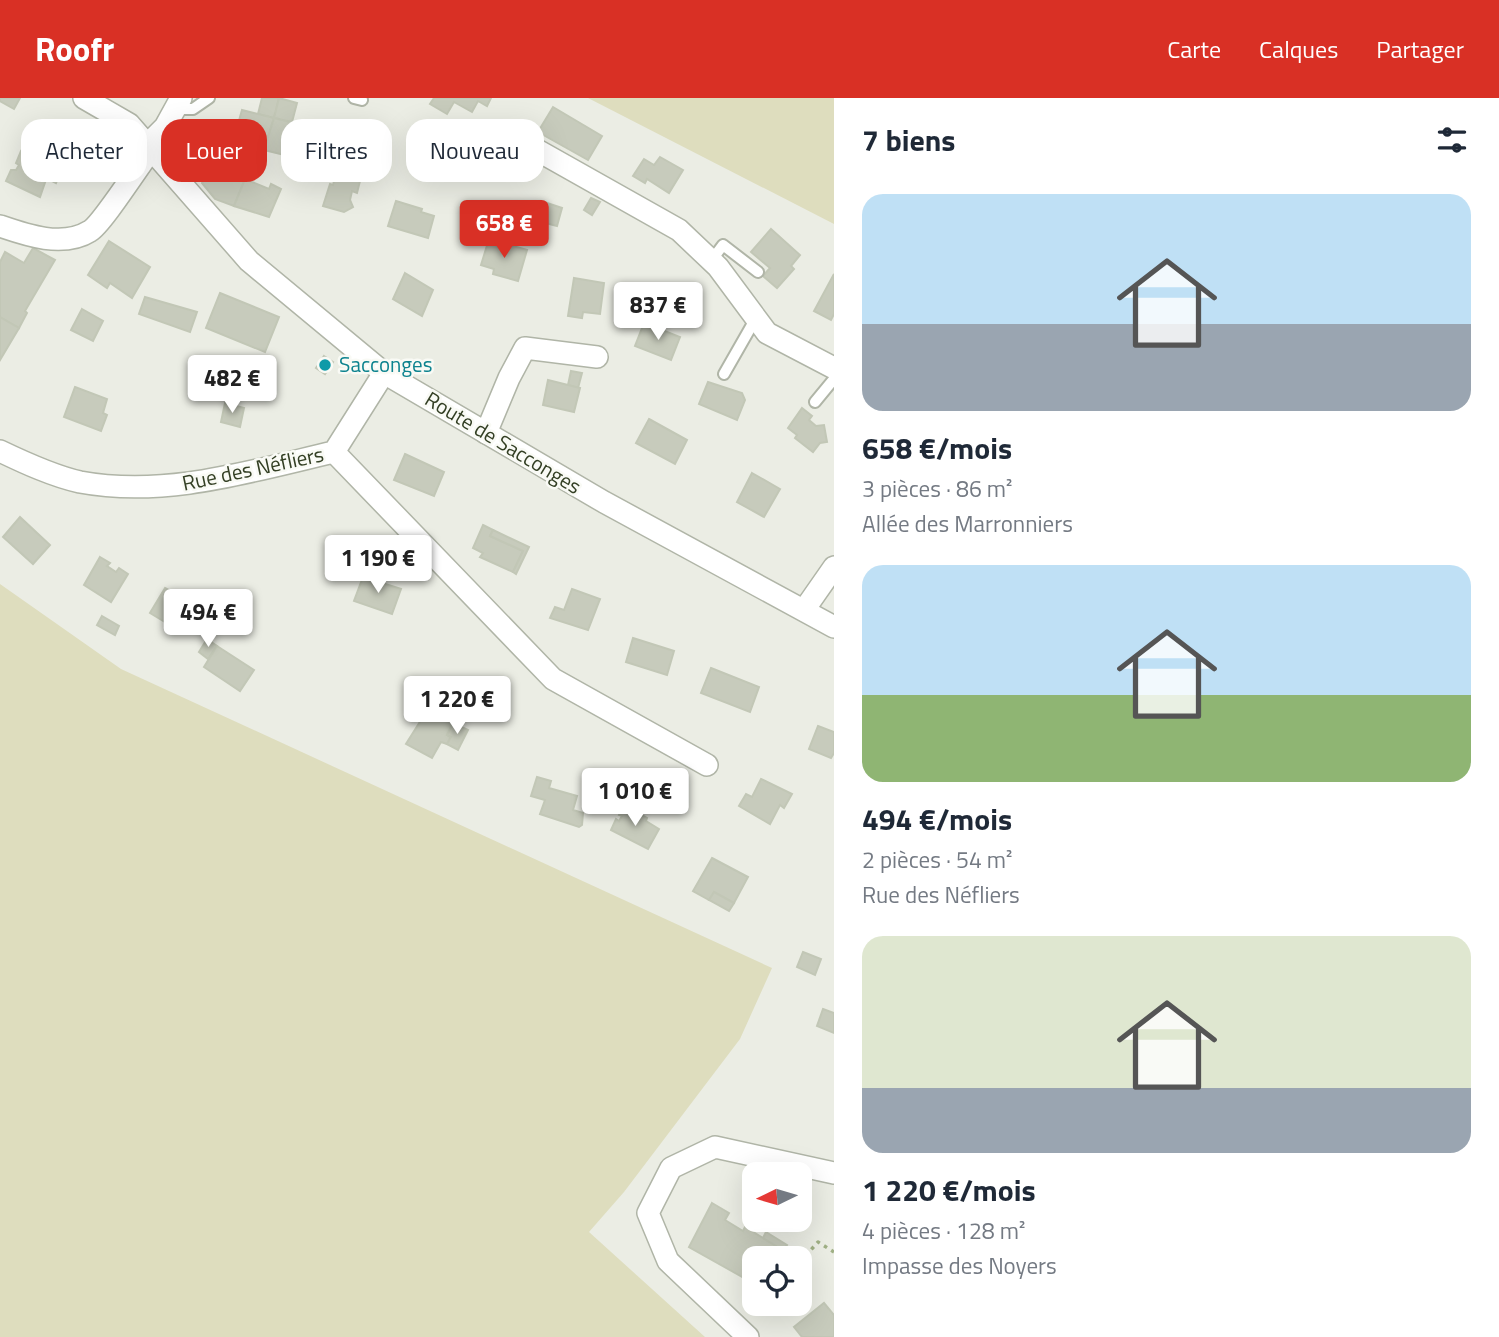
<!DOCTYPE html>
<html lang="fr">
<head>
<meta charset="utf-8">
<style>
	body { margin:0; font-family:"Titillium Web",sans-serif; background:#f6f6f7; color:#1f2937; height:100vh; display:flex; flex-direction:column; font-size:26px; white-space:nowrap }
	* { box-sizing:border-box; margin:0 }
	p { font-size:23px; color:#747a83 }
	.icon { flex:none; width:38px; height:38px; fill:none; stroke:currentColor; stroke-width:2; stroke-linecap:round; stroke-linejoin:round }
	.map { position:relative; flex:1; overflow:hidden }
	.panel { display:flex; flex-direction:column; background:#fff; width:665px }
	.panel>* { flex:none }
	.guide { position:absolute; left:21px; top:21px; width:665px; height:63px; display:flex; gap:14px }
	.needle { width:46px; rotate:265deg }
	.buttons { position:absolute; left:742px; top:1064px; display:grid; gap:14px }
	.buttons a { display:grid; place-items:center; width:70px; height:70px; border-radius:14px; background:#fff; box-shadow:0 7px 28px #0002; font-size:35px }
	.price { position:absolute; translate:-50% -60px; padding:0 16px; border-radius:7px; background:#fff; color:#222; font-size:23px; line-height:46px; filter:drop-shadow(0 2px 4px #0008) }
	.price::after { content:''; position:absolute; left:50%; top:42px; width:21px; height:16px; margin-left:-10px; background:inherit; clip-path:polygon(0 0,100% 0,50% 100%) }
	.price.on { background:#d93025; color:#fff }
	ul { padding:0; list-style:none }
	li { display:grid; align-content:center; gap:14px; height:371px; padding:0 28px }
	li span { display:grid; place-items:center; height:217px; border-radius:21px; color:#555 }
	li>.icon { margin-inline-start:auto }
	span .icon { width:126px; height:126px; fill:#fffc; stroke-width:1 }
	li b { font-size:30px }
	h2 { display:flex; justify-content:space-between; align-items:center; height:84px; padding:0 28px; font-size:30px }
	.chip { padding:0 24px; border-radius:21px; background:#fff; box-shadow:0 7px 28px #0002; font-size:24px; line-height:63px }
	.chip.on { background:#d93025; color:#fff }
	header { display:flex; align-items:center; gap:42px; box-sizing:border-box; height:98px; padding:0 35px; background:#d93025; color:#fff }
	header strong { font-size:33px }
	nav { display:flex; gap:38px; margin-inline-start:auto; font-size:24px }
	main { display:flex; flex:1; min-height:0 }
	.map>svg:first-child { display:block }
	.green { fill:#deddbe }
	.building { fill:#c7cbbc; stroke:#c2c7b6; stroke-width:2 }
	.lines { fill:none; stroke-linecap:round; stroke-linejoin:round }
	.service-casing { stroke:#b0b5a7; stroke-width:14 }
	.minor-casing { stroke:#b0b5a7; stroke-width:24 }
	.tertiary-casing { stroke:#b0b5a7; stroke-width:24 }
	.path { stroke:#a0b085; stroke-width:3.5; stroke-dasharray:3.5 5; stroke-linecap:butt }
	.service { stroke:#fff; stroke-width:10 }
	.minor { stroke:#fff; stroke-width:21 }
	.tertiary { stroke:#fff; stroke-width:21 }
	.culture-dot { fill:#0f9aa8; stroke:#f9faf5; stroke-width:2.5 }
	.labels { text-anchor:middle; stroke-width:5; stroke-linejoin:round; paint-order:stroke }
	.culture-label { font-size:21px; fill:#0d838f; stroke:#f9faf5; text-anchor:start }
	.street-label { font-size:21px; fill:#333f24; stroke:#f9faf5 }
</style>
</head>
<body>
<header>
<strong>Roofr</strong>
<nav><a>Carte</a><a>Calques</a><a>Partager</a></nav>
</header>
<main>
<div class="map">
<svg width="834" height="1239" viewBox="0 0 834 1239">
	<rect width="100%" height="100%" fill="#ebede4"/>
	<g class="green">
		<polygon points="588,0 834,0 834,126"/>
		<polygon points="0,486 121,571 772,870 740,941 624,1094 589,1134 705,1239 0,1239"/>
	</g>
	<g class="building">
		<polygon points="0,0 20,0 14,11 0,3"/>
		<polygon points="262,0 279,0 274,20 258,16"/>
		<polygon points="279,0 297,5 292,24 274,20"/>
		<polygon points="434,0 491,0 487,8 478,3 472,14 454,4 447,16 430,6"/>
		<polygon points="553,9 602,38 588,62 538,34"/>
		<polygon points="242,12 274,20 264,52 233,44"/>
		<polygon points="274,20 302,27 293,59 264,52"/>
		<polygon points="303,26 321,32 315,66 299,61"/>
		<polygon points="202,28 210,31 204,48 195,44"/>
		<polygon points="210,31 221,35 215,51 204,48"/>
		<polygon points="344,42 368,49 364,73 361,72 358,82 336,76 343,57 340,56"/>
		<polygon points="21,53 50,70 40,99 6,83 11,72 16,72 19,67 16,65"/>
		<polygon points="660,59 683,72 669,95 647,81 645,85 633,78 644,61 654,67"/>
		<polygon points="210,66 245,81 234,108 215,101 202,85"/>
		<polygon points="50,70 60,75 56,85 46,80"/>
		<polygon points="336,76 360,83 357,95 352,93 350,102 353,109 344,114 323,108 330,86 333,87"/>
		<polygon points="245,81 269,91 271,86 281,91 269,119 234,108"/>
		<polygon points="591,100 600,104 592,117 584,112"/>
		<polygon points="396,103 422,111 421,114 434,118 428,140 388,128"/>
		<polygon points="544,104 562,110 557,128 538,123"/>
		<polygon points="520,119 532,123 529,133 517,129"/>
		<polygon points="771,131 800,157 791,168 794,171 777,190 763,178 770,170 751,154"/>
		<polygon points="489,141 527,152 518,183 493,176 494,171 481,167"/>
		<polygon points="109,143 150,169 132,200 110,185 107,190 88,177"/>
		<polygon points="33,150 55,162 25,213 27,215 19,230 0,219 0,164 5,154 24,165"/>
		<polygon points="405,175 433,192 422,218 393,201"/>
		<polygon points="834,176 834,216 831,222 814,213"/>
		<polygon points="574,180 604,185 600,216 583,214 582,220 568,218"/>
		<polygon points="220,195 279,219 265,254 206,230"/>
		<polygon points="145,199 197,214 190,234 139,216"/>
		<polygon points="82,211 103,223 93,243 71,232"/>
		<polygon points="0,219 19,230 0,262"/>
		<polygon points="644,225 680,239 671,262 635,248"/>
		<polygon points="324,258 333,264 325,276 316,270"/>
		<polygon points="571,273 582,275 578,290 568,287"/>
		<polygon points="548,282 580,290 574,314 543,307"/>
		<polygon points="708,284 742,295 745,302 737,322 699,306"/>
		<polygon points="75,289 107,301 103,315 107,317 101,333 64,319"/>
		<polygon points="225,305 244,310 240,329 221,324"/>
		<polygon points="802,310 812,318 809,322 816,328 824,327 827,344 820,345 813,354 795,340 797,337 788,330"/>
		<polygon points="649,321 687,342 675,366 636,345"/>
		<polygon points="405,356 444,374 434,398 394,382"/>
		<polygon points="752,375 780,391 764,419 737,404"/>
		<polygon points="20,419 50,447 33,466 3,439"/>
		<polygon points="483,427 493,432 490,438 523,453 513,474 480,459 483,455 473,450"/>
		<polygon points="493,432 529,449 516,476 513,474 523,453 490,438"/>
		<polygon points="100,459 110,465 107,468 116,474 119,470 128,476 111,504 84,487"/>
		<polygon points="363,479 401,491 392,516 354,503"/>
		<polygon points="165,490 176,496 174,499 192,510 178,532 150,515"/>
		<polygon points="572,491 600,501 588,532 550,520 555,509 564,512"/>
		<polygon points="102,518 119,528 115,537 97,527"/>
		<polygon points="633,540 674,553 667,577 626,564"/>
		<polygon points="207,541 217,548 208,561 199,554"/>
		<polygon points="217,548 254,572 240,593 204,569"/>
		<polygon points="711,570 759,589 750,614 701,595"/>
		<polygon points="428,611 453,625 447,637 451,639 447,646 441,644 432,660 406,646"/>
		<polygon points="453,625 468,632 458,652 447,646 451,639 447,637"/>
		<polygon points="818,628 834,634 834,655 831,660 809,651"/>
		<polygon points="537,679 551,683 549,690 577,698 573,712 583,715 582,727 579,729 540,716 545,702 531,698"/>
		<polygon points="761,681 792,696 784,710 780,707 770,726 739,708 746,696 752,699"/>
		<polygon points="624,707 647,720 646,723 659,731 648,751 611,732 616,721 619,723 622,718 619,717"/>
		<polygon points="712,760 748,779 734,805 714,794 709,802 693,793"/>
		<polygon points="714,794 734,805 729,813 709,802"/>
		<polygon points="803,854 821,861 815,877 797,869"/>
		<polygon points="823,911 834,915 834,935 817,928"/>
		<polygon points="712,1105 729,1115 725,1122 743,1133 745,1129 776,1148 768,1160 754,1160 753,1185 689,1149"/>
		<polygon points="766,1134 787,1147 778,1160 768,1160 776,1148 763,1140"/>
		<polygon points="824,1205 834,1217 834,1239 802,1239 794,1229"/>
	</g>
	<g class="lines">
		<g class="service-casing">
			<g id="service">
				<polyline points="354,0 362,2"/>
				<polyline points="175,11 193,11 209,0"/>
				<polyline points="711,163 723,147 758,174"/>
				<polyline points="724,276 756,220"/>
				<polyline points="815,304 834,281"/>
			</g>
		</g>
		<g class="minor-casing">
			<g id="minor">
				<polyline points="512,38 679,132 718,169 767,235 834,270"/>
				<polyline points="148,46 165,29 181,0"/>
				<path d="M0,128C26,137 63,150 90,133C102,126 140,66 152,51"/>
				<polyline points="486,335 509,280 525,250 597,259"/>
				<path d="M0,353C25,365 53,378 80,384C166,400 251,373 334,354L384,275"/>
				<polyline points="334,354 553,581 707,667"/>
				<polyline points="804,512 834,469"/>
				<polyline points="748,1239 668,1163 648,1115 671,1070 715,1049 834,1075"/>
			</g>
		</g>
		<g class="tertiary-casing">
			<polyline id="tertiary" points="84,0 129,26 249,163 384,275 604,404 834,529"/>
		</g>
		<g class="path">
			<polyline points="800,1164 818,1144 834,1154"/>
			<polyline points="751,1215 760,1206"/>
		</g>
		<use href="#service" class="service"/>
		<use href="#minor" class="minor"/>
		<use href="#tertiary" class="tertiary"/>
	</g>
	<circle class="culture-dot" cx="325" cy="267" r="7"/>
	<g class="labels">
		<g class="culture-label">
			<text x="339" y="274">Sacconges</text>
		</g>
		<g class="street-label">
			<text transform="translate(503 345) rotate(31)" y="7">Route de Sacconges</text>
			<text transform="translate(253 371) rotate(-12)" y="7">Rue des Néfliers</text>
		</g>
	</g>
</svg>
<div class="buttons">
<a><svg class="needle" viewBox="-14 -14 28 28"><path d="M0-13l5 13h-10z" fill="#e53935"/><path d="M0 13l5-13h-10z" fill="#747a83"/></svg></a>
<a><svg class="icon" aria-label="locate" viewBox="0 0 24 24"><circle cx="12" cy="12" r="6"/><path d="M12 2v4M12 18v4M2 12h4M18 12h4"/></svg></a>
</div>
<b class="price on" style="left:504px;top:162px">658 €</b>
<b class="price" style="left:658px;top:244px">837 €</b>
<b class="price" style="left:232px;top:317px">482 €</b>
<b class="price" style="left:378px;top:497px">1 190 €</b>
<b class="price" style="left:208px;top:551px">494 €</b>
<b class="price" style="left:457px;top:638px">1 220 €</b>
<b class="price" style="left:635px;top:730px">1 010 €</b>
<div class="guide">
<a class="chip">Acheter</a>
<a class="chip on">Louer</a>
<a class="chip">Filtres</a>
<a class="chip">Nouveau</a>
</div>
</div>
<section class="panel">
<h2>7 biens<svg class="icon" aria-label="filters" viewBox="0 0 24 24"><path d="M4 7h16M4 17h16"/><circle cx="9" cy="7" r="2"/><circle cx="15" cy="17" r="2"/></svg></h2>
<ul>
<li><span style="background:linear-gradient(#bfe0f5 60%,#9aa5b1 0)"><svg class="icon" aria-label="home" viewBox="0 0 24 24"><path d="M3 11l9-7 9 7M6 9v11h12V9"/></svg></span><div><b>658 €/mois</b><p>3 pièces · 86 m²</p><p>Allée des Marronniers</p></div></li>
<li><span style="background:linear-gradient(#bfe0f5 60%,#8fb573 0)"><svg class="icon" aria-label="home" viewBox="0 0 24 24"><path d="M3 11l9-7 9 7M6 9v11h12V9"/></svg></span><div><b>494 €/mois</b><p>2 pièces · 54 m²</p><p>Rue des Néfliers</p></div></li>
<li><span style="background:linear-gradient(#dfe7d0 70%,#9aa5b1 0)"><svg class="icon" aria-label="home" viewBox="0 0 24 24"><path d="M3 11l9-7 9 7M6 9v11h12V9"/></svg></span><div><b>1 220 €/mois</b><p>4 pièces · 128 m²</p><p>Impasse des Noyers</p></div></li>
</ul>
</section>
</main>
</body>
</html>
